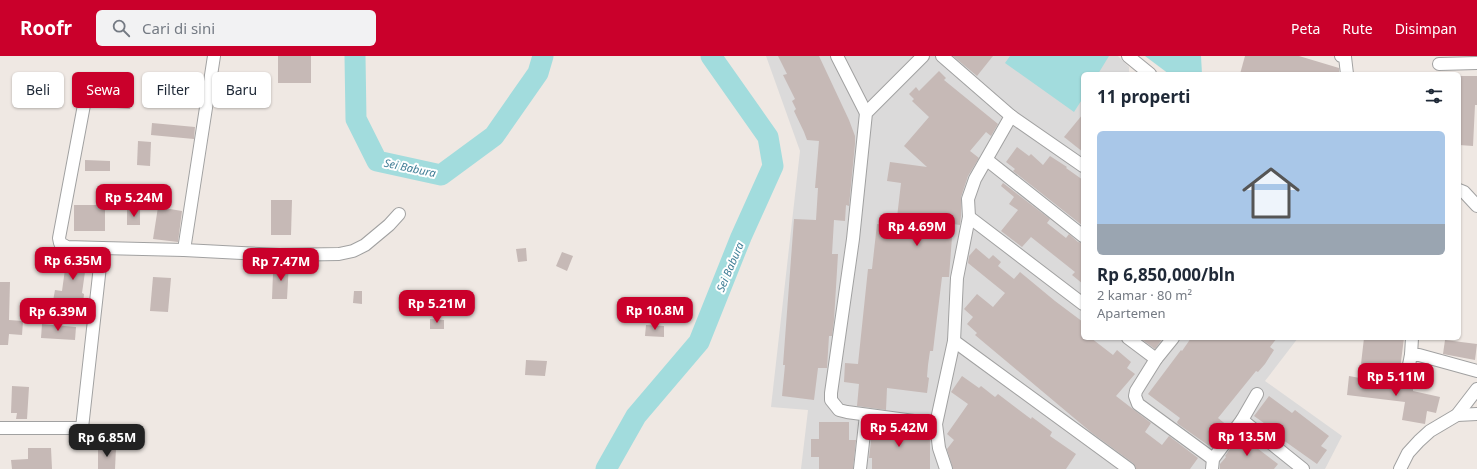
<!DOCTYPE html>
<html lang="id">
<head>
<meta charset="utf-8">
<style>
	body { margin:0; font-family:"Noto Sans",sans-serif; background:#f2f2f3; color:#1f2937; height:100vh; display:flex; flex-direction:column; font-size:15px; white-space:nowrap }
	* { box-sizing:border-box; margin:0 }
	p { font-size:13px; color:#747a83 }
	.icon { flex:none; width:22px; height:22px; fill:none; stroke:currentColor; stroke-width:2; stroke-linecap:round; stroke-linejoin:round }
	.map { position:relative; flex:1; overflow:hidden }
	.sheet { position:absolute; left:1081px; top:16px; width:380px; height:268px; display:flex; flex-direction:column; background:#fff; border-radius:6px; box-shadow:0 1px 3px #0004 }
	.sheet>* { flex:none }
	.guide { position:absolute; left:12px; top:16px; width:380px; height:36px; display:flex; gap:8px }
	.price { position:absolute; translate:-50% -34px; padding:0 9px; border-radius:8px; background:#ca002b; color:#fff; font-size:13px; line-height:26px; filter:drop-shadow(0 1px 2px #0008) }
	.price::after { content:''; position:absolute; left:50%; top:24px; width:12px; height:9px; margin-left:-6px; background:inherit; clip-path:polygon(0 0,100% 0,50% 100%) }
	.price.active { background:#222; color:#fff }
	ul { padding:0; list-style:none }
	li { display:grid; align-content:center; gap:8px; height:212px; padding:0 16px }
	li+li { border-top:1px solid #e0e1e3 }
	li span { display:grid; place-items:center; height:124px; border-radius:6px; color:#555 }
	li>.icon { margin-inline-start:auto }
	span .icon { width:72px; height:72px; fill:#fffc; stroke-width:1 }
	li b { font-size:17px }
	h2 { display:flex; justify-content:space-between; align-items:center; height:48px; padding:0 16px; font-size:17px }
	.pill { padding:0 14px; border-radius:6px; background:#fff; box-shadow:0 1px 3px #0004; font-size:14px; line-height:36px }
	.pill.active { background:#ca002b; color:#fff }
	header { display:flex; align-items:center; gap:24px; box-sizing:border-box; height:56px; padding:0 20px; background:#ca002b; color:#fff }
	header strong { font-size:19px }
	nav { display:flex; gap:22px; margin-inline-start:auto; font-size:14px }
	.search { width:280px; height:36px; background:#f2f2f3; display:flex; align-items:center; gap:10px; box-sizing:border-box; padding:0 14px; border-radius:6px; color:#747a83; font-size:15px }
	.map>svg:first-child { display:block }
	.residential { fill:#dbdada }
	.water { fill:#a2dcdd }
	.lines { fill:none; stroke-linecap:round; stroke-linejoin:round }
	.river { stroke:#a2dcdd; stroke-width:21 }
	.building { fill:#c6b9b6 }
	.lane-casing { stroke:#a1a1a1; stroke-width:8 }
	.street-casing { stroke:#a1a1a1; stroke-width:14 }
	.lane { stroke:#fff; stroke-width:6 }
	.street { stroke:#fff; stroke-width:12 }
	.labels { text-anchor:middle; stroke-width:4; stroke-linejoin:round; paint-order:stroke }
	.water-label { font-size:11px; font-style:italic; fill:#407e96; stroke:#fff }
</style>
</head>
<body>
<header>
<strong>Roofr</strong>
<div class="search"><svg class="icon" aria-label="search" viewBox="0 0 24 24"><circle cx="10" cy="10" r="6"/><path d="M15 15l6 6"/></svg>Cari di sini</div>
<nav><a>Peta</a><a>Rute</a><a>Disimpan</a></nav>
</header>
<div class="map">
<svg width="1477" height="413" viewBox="0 0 1477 413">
	<rect width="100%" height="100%" fill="#efe8e3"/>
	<polygon class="residential" points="766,0 1118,0 1129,11 1129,18 1083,18 1083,282 1298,282 1265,325 1342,380 1325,413 801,413 808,354 771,351 800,95"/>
	<g class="water">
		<polygon points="1010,0 1109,0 1098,18 1083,18 1083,42 1074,56 1005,7"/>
		<polygon points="1145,0 1201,0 1202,18 1169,18"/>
	</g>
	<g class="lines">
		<g class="river">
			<polyline points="355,0 356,63 377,105 441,119 494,80 538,17 543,0"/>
			<polyline points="606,413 636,360 699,286 741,181 773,110 768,81 711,0"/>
		</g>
	</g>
	<g class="building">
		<rect x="278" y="0" width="33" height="27"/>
		<polygon points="778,0 819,0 849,64 855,80 855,88 849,150 846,149 845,165 834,164 832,198 838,198 834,264 832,280 829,280 827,312 818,312 814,344 782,340 785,309 783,309 794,163 816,164 818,132 815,132 819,85 807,84 804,76 794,55 796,53 792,45 795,43 783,19 787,18"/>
		<polygon points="953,0 993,0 977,20"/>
		<polygon points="1245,0 1299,0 1339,12 1339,18 1240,18"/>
		<polygon points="939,15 946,22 944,24 998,68 991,80 986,76 970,95 979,102 968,120 961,141 961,160 960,169 953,168 949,221 942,221 935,278 933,295 930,295 928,309 927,321 929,322 927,337 887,332 886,354 857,350 859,328 844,326 845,307 858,308 868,213 872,213 877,168 896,170 901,127 887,125 890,106 927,111 904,90 929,61 912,45 914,43 909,38 916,31 919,35"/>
		<polygon points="1459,20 1477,20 1477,49 1475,49 1473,90 1459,89"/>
		<polygon points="116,34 131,34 130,53 116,52"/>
		<polygon points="1083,58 1083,96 1064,81"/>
		<polygon points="152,67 195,71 194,83 151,79"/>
		<polygon points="138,85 151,86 150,110 137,109"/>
		<polygon points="1017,91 1029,100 1031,98 1043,109 1050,100 1067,111 1066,112 1083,124 1083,170 1013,115 1015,113 1006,106"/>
		<polygon points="85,104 110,105 110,115 85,115"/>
		<polygon points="1003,127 1050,163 1047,167 1066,182 1069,178 1078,186 1083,187 1083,228 1072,219 1075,216 1031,181 1022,191 1001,175 1018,154 1009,148 1014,141 1001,130"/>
		<polygon points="271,144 292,144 291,179 271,179"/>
		<rect x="74" y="149" width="31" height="26"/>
		<polygon points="158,151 182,155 178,186 153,183"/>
		<rect x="127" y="154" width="13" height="15"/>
		<polygon points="526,192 527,205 518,206 516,193"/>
		<polygon points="976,192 989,203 993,199 1001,206 998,210 1014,223 1020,216 1055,245 1083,266 1083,282 1091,282 1113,299 1117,294 1131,306 1127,312 1135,318 1116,340 1151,367 1145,376 1162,389 1169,380 1198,402 1190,413 1136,413 1133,407 1092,377 975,279 977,277 967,268 973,261 964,253 977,238 993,251 1005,237 968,207 969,200"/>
		<polygon points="562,196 573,200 567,215 556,210"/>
		<polygon points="67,199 87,202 82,237 84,238 83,248 53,245 55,234 62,235"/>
		<polygon points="279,206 289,206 287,243 272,243 273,217 279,217"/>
		<polygon points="153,221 171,222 168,256 150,255"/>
		<polygon points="0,226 10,226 9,264 23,265 22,279 9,278 8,289 0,289"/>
		<polygon points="354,235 362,235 362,248 353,247"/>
		<polygon points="430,263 444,264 444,273 430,273"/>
		<polygon points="42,268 76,271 75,284 41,282"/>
		<polygon points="646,269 664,270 664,281 645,280"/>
		<polygon points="1140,282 1163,282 1155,293"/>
		<polygon points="1191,282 1277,282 1270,291 1274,294 1265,308 1258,316 1256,315 1218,362 1228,370 1212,392 1178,368 1177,366 1180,362 1148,338 1181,294 1182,295"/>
		<polygon points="1364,282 1404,282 1400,313 1368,307 1361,308"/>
		<polygon points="1445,284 1477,288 1475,304 1443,298"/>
		<polygon points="526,304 547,305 545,320 525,319"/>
		<polygon points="1360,318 1364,321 1398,328 1406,326 1413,327 1413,335 1440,341 1436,357 1427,355 1425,368 1402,364 1405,346 1347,339 1349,320 1360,322"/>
		<polygon points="962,320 979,332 981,330 995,341 998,338 1031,363 1032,361 1052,376 1050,380 1076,398 1066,413 953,413 947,393 954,384 947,378 968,348 951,336"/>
		<polygon points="12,330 29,331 27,363 16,363 17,357 11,357"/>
		<polygon points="1269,340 1292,357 1295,354 1329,380 1321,390 1327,394 1317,408 1276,379 1278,377 1254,360"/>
		<polygon points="819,366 849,366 849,384 856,384 853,413 819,413 819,401 811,401 811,383 819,383"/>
		<polygon points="873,367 920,373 919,384 930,384 930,413 872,413 872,402 869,402"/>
		<polygon points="1240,379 1278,408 1274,413 1220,413 1220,408 1226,401 1225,400"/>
		<polygon points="98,391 116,392 115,413 98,413"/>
		<polygon points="28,392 51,392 52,413 12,413 11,404 28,403"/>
	</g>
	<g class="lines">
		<g class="lane-casing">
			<polyline id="lane" points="82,372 125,375"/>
		</g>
		<g class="street-casing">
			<g id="street">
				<polyline points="837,0 866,57"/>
				<polyline points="923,0 866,57 853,183 831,337 831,344 839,354 847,356 936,368"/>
				<polyline points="942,0 1011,60 1083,110"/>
				<polyline points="1128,0 1150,18"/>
				<polyline points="1341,0 1345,1 1347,18"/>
				<polyline points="1439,8 1477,7"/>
				<polyline points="87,33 59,182 60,187 67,191 102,192"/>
				<polyline points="987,104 1083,180"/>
				<polyline points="1459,134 1464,136 1477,150"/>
				<polyline points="969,161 1083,248"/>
				<polyline points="184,194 214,0"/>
				<polyline points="1128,282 1156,303"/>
				<polyline points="1173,282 1156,303 1136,335 1135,340 1138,348 1213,403"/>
				<polyline points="1412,282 1411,299 1419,299 1477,315"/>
				<polyline points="954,285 1129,413"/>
				<path d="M1366,314L1400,321C1409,319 1409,307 1411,299"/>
				<polyline points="1457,359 1477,358"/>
				<polyline points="1242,364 1303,413"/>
				<polyline points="0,372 82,372 102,192 184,194 279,199 339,198 353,195 365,189 389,169 399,158"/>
				<polyline points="860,413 866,359"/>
				<polyline points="946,413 939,392 936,368 954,285 957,222 969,161 968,143 975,123 1011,60"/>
				<polyline points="1212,413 1213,403 1242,364 1257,338"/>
				<polyline points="1400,413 1408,397 1419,385 1430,375 1457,359 1477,333"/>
			</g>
		</g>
		<use href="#lane" class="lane"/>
		<use href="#street" class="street"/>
	</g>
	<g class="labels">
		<g class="water-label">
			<text transform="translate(410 112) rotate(12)" y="4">Sei Babura</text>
			<text transform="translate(730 211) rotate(-67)" y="4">Sei Babura</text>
		</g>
	</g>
</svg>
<b class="price" style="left:134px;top:162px">Rp 5.24M</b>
<b class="price" style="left:917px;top:191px">Rp 4.69M</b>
<b class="price" style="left:73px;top:225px">Rp 6.35M</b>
<b class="price" style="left:281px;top:226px">Rp 7.47M</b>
<b class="price" style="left:437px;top:268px">Rp 5.21M</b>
<b class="price" style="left:655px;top:275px">Rp 10.8M</b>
<b class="price" style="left:58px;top:276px">Rp 6.39M</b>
<b class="price" style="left:1396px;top:341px">Rp 5.11M</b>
<b class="price" style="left:899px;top:392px">Rp 5.42M</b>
<b class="price" style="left:1247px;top:401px">Rp 13.5M</b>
<b class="price active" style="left:107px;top:402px">Rp 6.85M</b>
<div class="guide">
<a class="pill">Beli</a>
<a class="pill active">Sewa</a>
<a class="pill">Filter</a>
<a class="pill">Baru</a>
</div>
<section class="sheet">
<h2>11 properti<svg class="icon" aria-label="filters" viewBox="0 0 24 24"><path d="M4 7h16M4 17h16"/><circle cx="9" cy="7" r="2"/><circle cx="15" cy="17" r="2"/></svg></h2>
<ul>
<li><span style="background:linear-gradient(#a9c7e8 75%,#9aa5b1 0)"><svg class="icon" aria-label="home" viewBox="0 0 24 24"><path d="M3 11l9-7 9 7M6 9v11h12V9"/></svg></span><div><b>Rp 6,850,000/bln</b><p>2 kamar · 80 m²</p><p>Apartemen</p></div></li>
</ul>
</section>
</div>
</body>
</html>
